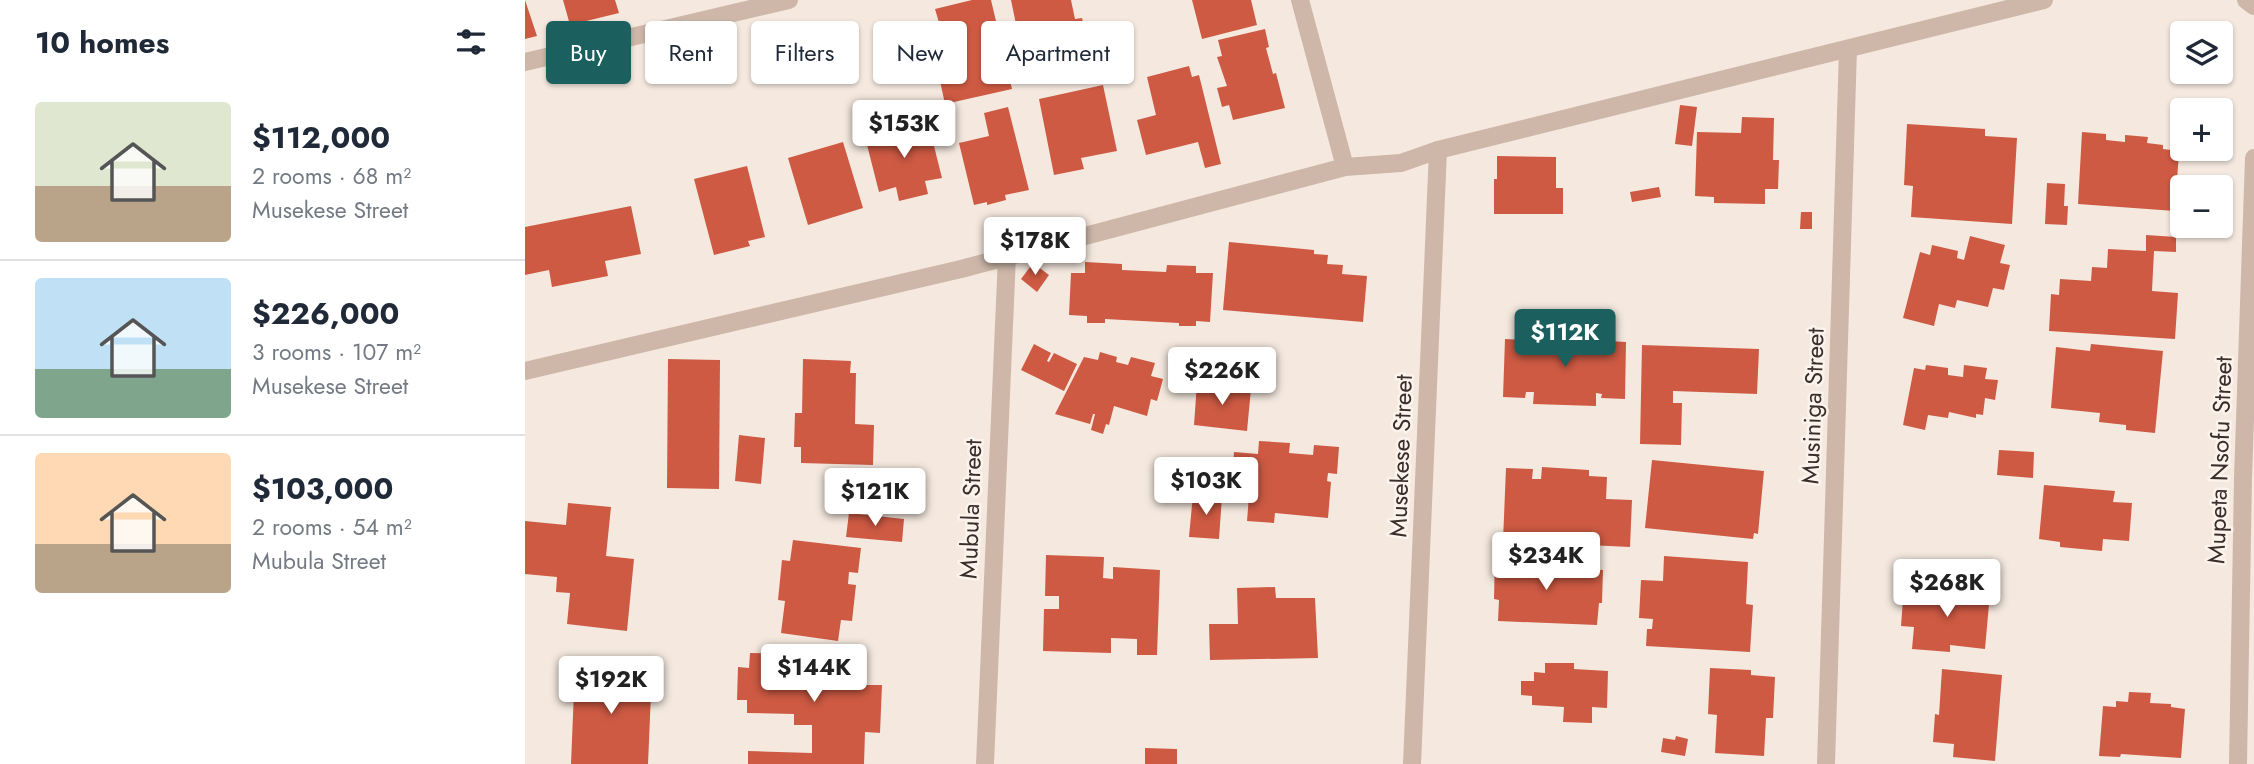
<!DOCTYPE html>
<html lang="en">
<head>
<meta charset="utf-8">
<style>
	body { margin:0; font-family:Jost,sans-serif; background:#f2f2f3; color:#1f2937; height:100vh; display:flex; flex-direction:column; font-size:26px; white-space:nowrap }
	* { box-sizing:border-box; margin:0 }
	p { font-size:23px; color:#747a83 }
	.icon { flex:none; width:38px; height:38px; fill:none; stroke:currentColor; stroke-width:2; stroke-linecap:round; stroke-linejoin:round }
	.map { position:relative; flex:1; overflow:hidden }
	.details { display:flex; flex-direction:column; background:#fff; width:525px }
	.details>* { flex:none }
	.hud { position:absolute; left:21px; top:21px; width:665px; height:63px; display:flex; gap:14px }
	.tools { position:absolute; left:1645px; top:21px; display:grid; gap:14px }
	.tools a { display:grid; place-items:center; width:63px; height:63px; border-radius:7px; background:#fff; box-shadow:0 2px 5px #0004; font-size:35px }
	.price { position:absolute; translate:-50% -60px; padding:0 16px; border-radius:7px; background:#fff; color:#222; font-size:23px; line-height:46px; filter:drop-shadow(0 2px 4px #0008) }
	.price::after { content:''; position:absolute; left:50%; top:42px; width:21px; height:16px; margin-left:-10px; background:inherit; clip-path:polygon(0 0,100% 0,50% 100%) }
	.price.active { background:#1b605f; color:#fff }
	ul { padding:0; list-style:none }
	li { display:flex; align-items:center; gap:21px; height:175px; padding:0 35px }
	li+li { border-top:2px solid #e0e1e3 }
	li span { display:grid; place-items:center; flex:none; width:196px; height:140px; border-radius:7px; color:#555 }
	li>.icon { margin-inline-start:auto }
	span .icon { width:84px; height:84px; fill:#fffc; stroke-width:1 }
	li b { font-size:30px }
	h2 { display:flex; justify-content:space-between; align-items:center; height:84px; padding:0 35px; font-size:30px }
	.tag { padding:0 24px; border-radius:7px; background:#fff; box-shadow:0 2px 5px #0004; font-size:24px; line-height:63px }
	.tag.active { background:#1b605f; color:#fff }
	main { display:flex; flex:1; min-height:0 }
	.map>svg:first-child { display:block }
	.building { fill:#ce5a43 }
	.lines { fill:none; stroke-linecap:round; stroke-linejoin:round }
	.minor { stroke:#ceb7a9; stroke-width:18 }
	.labels { text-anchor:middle; stroke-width:5; stroke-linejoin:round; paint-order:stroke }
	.street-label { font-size:24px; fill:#3b2e2a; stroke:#fcf3ec }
</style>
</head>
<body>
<main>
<section class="details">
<h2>10 homes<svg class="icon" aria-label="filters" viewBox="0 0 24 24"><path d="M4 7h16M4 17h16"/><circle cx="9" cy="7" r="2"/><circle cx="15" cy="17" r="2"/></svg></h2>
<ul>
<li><span style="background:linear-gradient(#dfe7d0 60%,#b9a48a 0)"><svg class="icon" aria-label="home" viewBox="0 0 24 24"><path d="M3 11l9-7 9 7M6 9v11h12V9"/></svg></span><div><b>$112,000</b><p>2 rooms · 68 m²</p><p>Musekese Street</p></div></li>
<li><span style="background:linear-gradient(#bfe0f5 65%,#7fa58c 0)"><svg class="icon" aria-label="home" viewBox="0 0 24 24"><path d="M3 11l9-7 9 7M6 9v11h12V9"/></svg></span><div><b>$226,000</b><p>3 rooms · 107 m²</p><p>Musekese Street</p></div></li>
<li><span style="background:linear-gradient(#ffd9b3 65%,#b9a48a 0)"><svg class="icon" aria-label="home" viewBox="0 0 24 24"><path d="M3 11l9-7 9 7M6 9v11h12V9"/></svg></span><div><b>$103,000</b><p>2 rooms · 54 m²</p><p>Mubula Street</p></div></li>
</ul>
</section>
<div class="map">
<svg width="1729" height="764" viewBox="0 0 1729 764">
	<rect width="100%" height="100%" fill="#f5e9df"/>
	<g class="building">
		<polygon points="0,0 12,36 0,39"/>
		<polygon points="38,0 90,0 94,13 45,25"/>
		<polygon points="447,0 466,0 487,89 420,104 415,81 421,80 417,64 411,66 406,44 411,43 408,27 415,26 410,9"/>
		<polygon points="486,0 546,0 550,19 557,18 568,68 505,81 498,46 505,45 501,27 492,29"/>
		<polygon points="667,0 726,0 732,25 677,39"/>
		<polygon points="740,29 744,47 741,48 748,74 751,73 760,108 708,120 704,105 697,107 692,88 702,86 692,57 697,56 693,40"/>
		<polygon points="664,66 667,77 674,75 696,164 680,168 673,142 621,155 612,120 631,115 622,77"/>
		<polygon points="578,85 592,151 556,158 559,169 529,175 514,99"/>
		<polygon points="1155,105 1172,107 1167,146 1150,144"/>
		<polygon points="483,107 504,190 480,195 481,200 462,205 462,202 449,205 434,143 464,136 459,113"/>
		<polygon points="1217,117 1249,118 1248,160 1254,160 1253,189 1240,189 1240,204 1189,203 1189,197 1170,196 1172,132 1216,133"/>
		<polygon points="403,122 417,178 400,181 403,194 374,201 371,187 354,192 340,137"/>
		<polygon points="1382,124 1460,129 1460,136 1492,138 1487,224 1386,217 1388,186 1379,185"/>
		<polygon points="1557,132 1581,134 1581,140 1600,142 1600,135 1623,137 1622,143 1638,145 1638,149 1654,151 1650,211 1553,204"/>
		<polygon points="318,142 338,208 283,225 263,158"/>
		<polygon points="972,156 1031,157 1031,188 1038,188 1038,214 969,214 969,179 972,179"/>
		<polygon points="222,166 240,237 223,241 225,246 189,255 169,179"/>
		<polygon points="1522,183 1540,184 1539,206 1543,206 1542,225 1520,224"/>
		<polygon points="1134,187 1136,197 1107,202 1105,192"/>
		<polygon points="106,206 116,254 80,261 83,276 27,287 24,270 0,275 0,227"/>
		<polygon points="1276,212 1287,212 1287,229 1275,229"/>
		<polygon points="1621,235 1651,237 1651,252 1629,251 1627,291 1653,293 1650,339 1524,331 1526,294 1534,295 1535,279 1566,281 1567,267 1582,268 1583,249 1621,251"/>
		<polygon points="1445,236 1480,245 1475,263 1485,265 1479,290 1468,288 1463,307 1432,300 1430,308 1414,304 1409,326 1378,318 1395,252 1405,255 1407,245 1433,251 1432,258 1439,260"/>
		<polygon points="704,242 789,250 789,254 803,255 802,264 818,265 817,274 842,276 838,322 698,310"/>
		<polygon points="560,262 597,264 597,270 641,272 642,265 671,266 671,273 688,273 685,322 671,321 671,326 654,326 654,323 580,319 580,323 562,323 562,316 544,315 546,273 560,273"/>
		<polygon points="508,263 524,275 512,292 496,279"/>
		<polygon points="1001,332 1029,333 1029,341 1053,341 1053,334 1083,335 1083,341 1101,342 1100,399 1076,398 1077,394 1071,393 1071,406 1008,404 1009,392 1001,392 1000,398 978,397 980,339 1000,340"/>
		<polygon points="509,344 526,353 522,361 524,362 529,353 552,364 539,391 496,370"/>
		<polygon points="1566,344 1638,351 1630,433 1601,430 1601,425 1574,422 1575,413 1526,408 1531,347 1565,351"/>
		<polygon points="1117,345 1234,349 1232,394 1148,391 1148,403 1157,403 1156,445 1115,444"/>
		<polygon points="575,352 592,357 591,362 603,365 606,357 630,363 626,376 638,379 632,401 626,399 622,416 589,406 584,425 581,424 578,434 566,430 570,414 568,414 565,424 530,414 559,357 573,360"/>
		<polygon points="143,359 195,360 194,489 142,488"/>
		<polygon points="278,359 326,361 325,373 331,373 330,424 349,425 348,465 276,463 276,447 269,447 270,413 277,413"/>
		<polygon points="1401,365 1423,368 1423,375 1438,377 1439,365 1462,368 1460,379 1473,380 1470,400 1460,398 1458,415 1451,414 1451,418 1424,412 1423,418 1403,415 1400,430 1378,425 1389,368 1400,370"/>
		<polygon points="672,383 726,389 722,431 669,425"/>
		<polygon points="214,435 240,438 236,484 210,481"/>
		<polygon points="734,441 765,443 764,453 788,455 789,445 814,447 812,474 803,473 802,481 806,482 803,518 750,513 749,523 722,521 724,496 706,495 709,452 733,454"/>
		<polygon points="1474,450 1509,452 1508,478 1472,475"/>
		<polygon points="664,457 674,459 670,474 661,471"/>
		<polygon points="676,460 704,463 703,471 676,468"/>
		<polygon points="1127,460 1239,471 1233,534 1229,533 1228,539 1120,528"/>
		<polygon points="1017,467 1064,470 1064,476 1082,477 1081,499 1107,500 1105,547 978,541 981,468 1008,469 1007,479 1016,479"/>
		<polygon points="1519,485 1590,491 1588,502 1607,503 1604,541 1578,539 1577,551 1535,547 1535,542 1514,539"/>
		<polygon points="668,494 697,497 694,539 664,537"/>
		<polygon points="43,503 86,507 81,556 109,559 102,631 42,624 45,593 31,592 32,577 0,574 0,521 41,525"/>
		<polygon points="324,513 379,519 377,542 321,537"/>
		<polygon points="268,540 336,548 333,573 324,572 323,584 331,585 327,621 316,620 313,641 256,633 260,601 253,600 257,560 265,561"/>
		<polygon points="521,555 579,557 578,578 588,579 588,567 635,570 632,655 612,655 612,639 586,638 586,653 518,651 519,609 534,609 534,596 520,596"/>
		<polygon points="970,555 1004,556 1004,564 1054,566 1054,569 1078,570 1077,603 1074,603 1072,625 973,621 974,600 969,599"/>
		<polygon points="1139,556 1223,562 1221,604 1228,605 1225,652 1121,646 1122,629 1127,629 1128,619 1114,618 1116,580 1138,581"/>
		<polygon points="1391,586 1465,593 1460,649 1425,645 1425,652 1387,649 1389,627 1376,626 1378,599 1390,601"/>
		<polygon points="750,587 751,598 790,598 793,658 685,660 684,624 713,624 712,588"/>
		<polygon points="225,653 341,656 341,685 357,685 355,733 340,732 339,764 223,764 223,751 287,753 287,725 269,725 269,714 222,713 222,700 212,700 213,667 224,668"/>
		<polygon points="1020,663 1049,663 1049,669 1083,671 1082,708 1067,707 1067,723 1038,722 1039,707 1007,705 1007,696 996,695 996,681 1009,681 1009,672 1020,673"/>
		<polygon points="50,666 127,670 123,764 46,764"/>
		<polygon points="1185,668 1226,670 1226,675 1250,677 1248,718 1241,718 1239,756 1190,753 1192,715 1183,714"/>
		<polygon points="1417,669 1477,675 1470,761 1428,757 1429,744 1408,742 1410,714 1414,715"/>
		<polygon points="1604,692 1626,693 1625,703 1646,704 1646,707 1660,709 1656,758 1596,754 1595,757 1574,756 1578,706 1591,707 1591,701 1603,702"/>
		<polygon points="1151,736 1163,739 1160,756 1136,752 1138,738 1150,740"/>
		<polygon points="620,748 652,749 652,764 620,764"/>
	</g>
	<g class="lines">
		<g class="minor">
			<polyline points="775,0 820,167"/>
			<polyline points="1721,0 1729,6"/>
			<polyline points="0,62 264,0"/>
			<polyline points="0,371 436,269 820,167 876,163 913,150 1519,0"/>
			<polyline points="460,764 482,256"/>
			<polyline points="887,764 913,150"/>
			<polyline points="1301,764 1323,49"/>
			<polyline points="1713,764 1718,478 1729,158"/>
		</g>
	</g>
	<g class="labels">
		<g class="street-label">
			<text transform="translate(1288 406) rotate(-88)" y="8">Musiniga Street</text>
			<text transform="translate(876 456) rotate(-88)" y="8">Musekese Street</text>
			<text transform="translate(1695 460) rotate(-88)" y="8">Mupeta Nsofu Street</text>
			<text transform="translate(446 509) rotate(-88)" y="8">Mubula Street</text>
		</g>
	</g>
</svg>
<div class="tools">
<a><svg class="icon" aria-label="layers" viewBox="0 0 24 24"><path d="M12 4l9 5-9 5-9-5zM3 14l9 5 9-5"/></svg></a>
<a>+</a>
<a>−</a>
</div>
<b class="price" style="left:379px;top:160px">$153K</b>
<b class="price" style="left:510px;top:277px">$178K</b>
<b class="price active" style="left:1040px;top:369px">$112K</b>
<b class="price" style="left:697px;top:407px">$226K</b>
<b class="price" style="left:681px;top:517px">$103K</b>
<b class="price" style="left:350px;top:528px">$121K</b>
<b class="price" style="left:1021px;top:592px">$234K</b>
<b class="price" style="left:1422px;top:619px">$268K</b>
<b class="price" style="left:289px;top:704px">$144K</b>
<b class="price" style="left:86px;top:716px">$192K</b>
<div class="hud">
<a class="tag active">Buy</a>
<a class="tag">Rent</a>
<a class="tag">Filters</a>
<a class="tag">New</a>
<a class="tag">Apartment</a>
</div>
</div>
</main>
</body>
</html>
